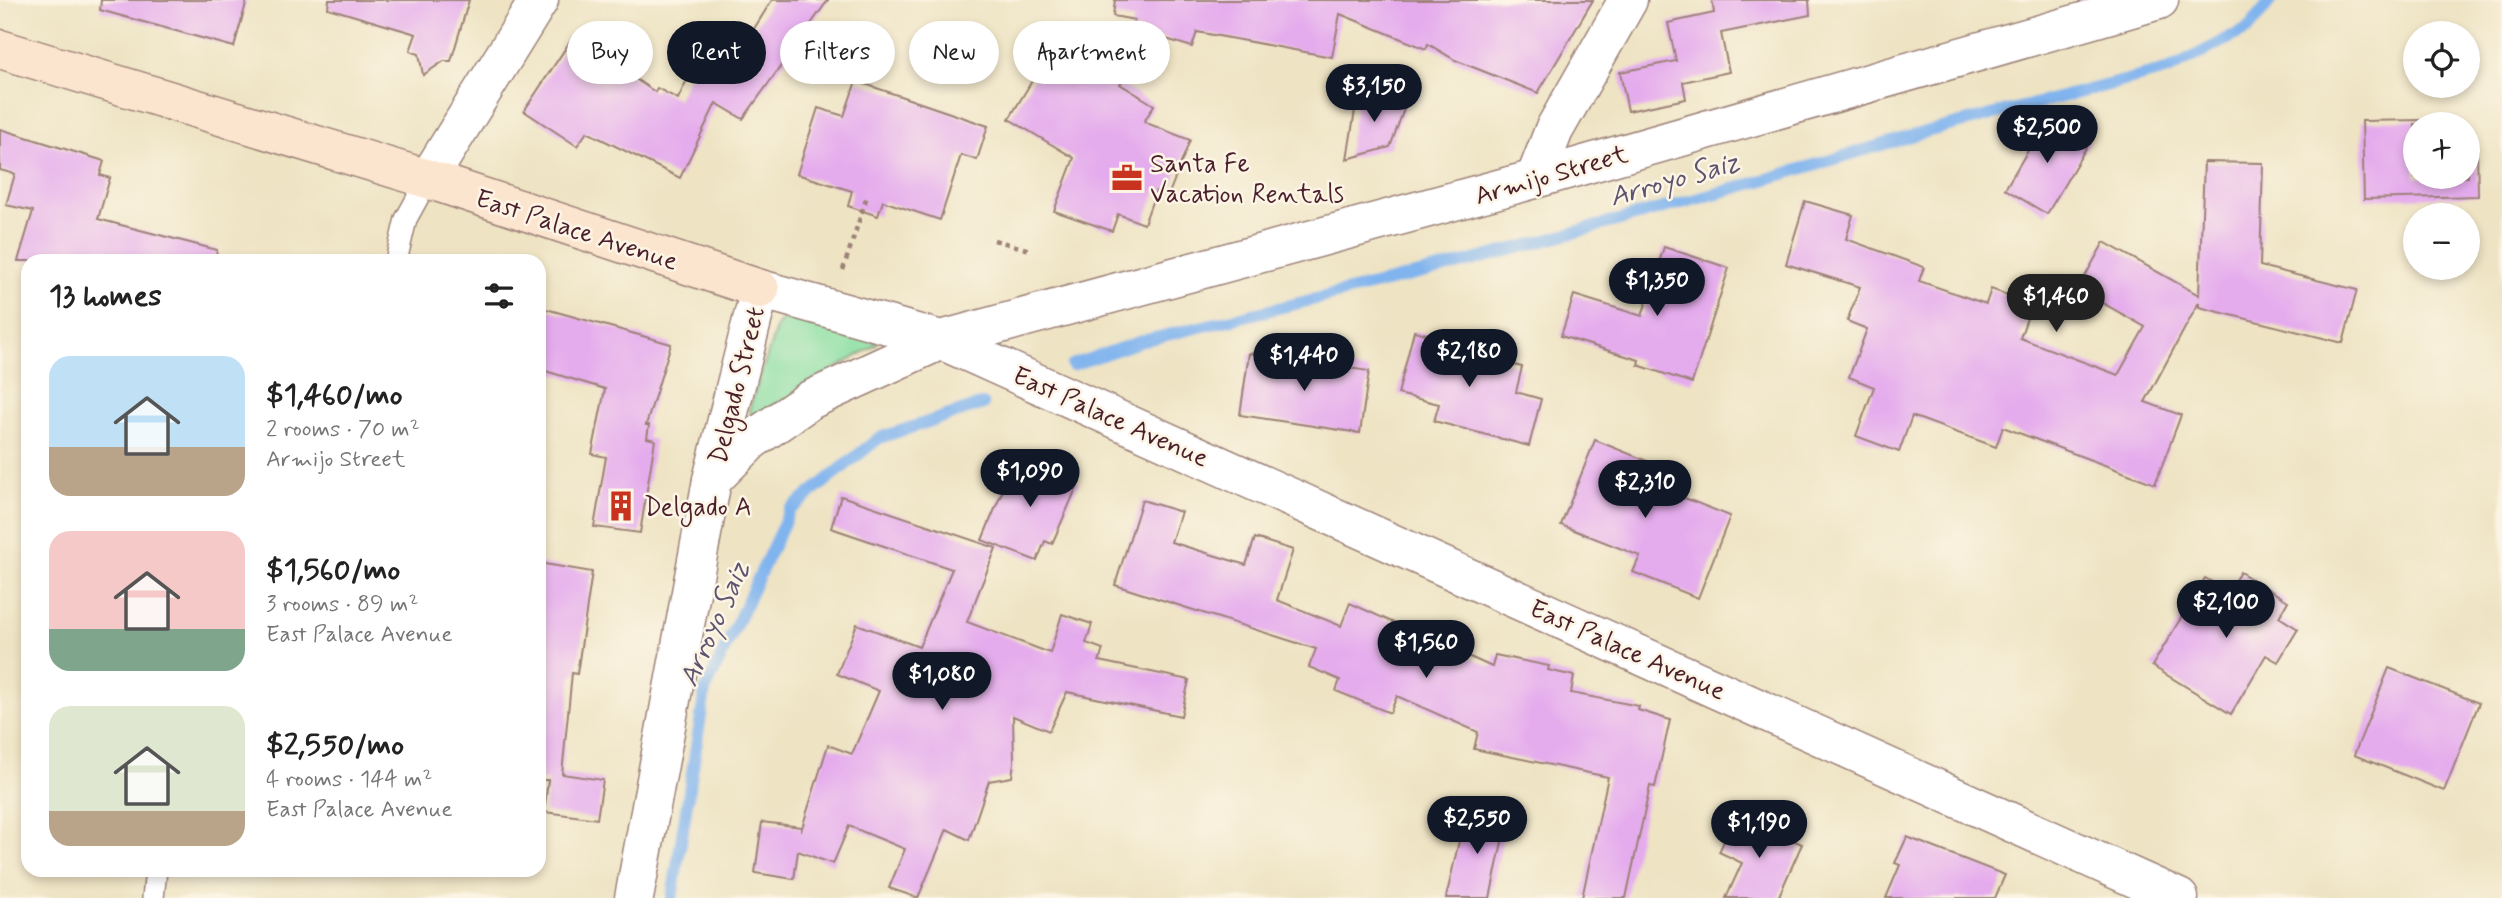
<!DOCTYPE html>
<html lang="en">
<head>
<meta charset="utf-8">
<style>
	body { margin:0; font-family:Mynerve,sans-serif; background:#f2f2f2; color:#222; height:100vh; display:flex; flex-direction:column; font-size:26px; white-space:nowrap }
	* { box-sizing:border-box; margin:0 }
	p { font-size:23px; color:#767676 }
	.icon { flex:none; width:38px; height:38px; fill:none; stroke:currentColor; stroke-width:2; stroke-linecap:round; stroke-linejoin:round }
	.map { position:relative; flex:1; overflow:hidden }
	.drawer { position:absolute; left:21px; top:254px; width:525px; height:623px; display:flex; flex-direction:column; background:#fff; border-radius:21px; box-shadow:0 4px 10px #0003 }
	.drawer>* { flex:none }
	.banner { position:absolute; left:567px; top:21px; width:665px; height:63px; display:flex; gap:14px }
	.tools { position:absolute; left:2403px; top:21px; display:grid; gap:14px }
	.tools a { display:grid; place-items:center; width:77px; height:77px; border-radius:50%; background:#fff; box-shadow:0 4px 10px #0003; font-size:35px }
	.price { position:absolute; translate:-50% -60px; padding:0 16px; border-radius:24px; background:#111827; color:#fff; font-size:23px; line-height:46px; filter:drop-shadow(0 2px 4px #0008) }
	.price::after { content:''; position:absolute; left:50%; top:42px; width:21px; height:16px; margin-left:-10px; background:inherit; clip-path:polygon(0 0,100% 0,50% 100%) }
	.price.selected { background:#222; color:#fff }
	ul { padding:0; list-style:none }
	li { display:flex; align-items:center; gap:21px; height:175px; padding:0 28px }
	li span { display:grid; place-items:center; flex:none; width:196px; height:140px; border-radius:21px; color:#555 }
	li>.icon { margin-inline-start:auto }
	span .icon { width:84px; height:84px; fill:#fffc; stroke-width:1 }
	li b { font-size:30px }
	h2 { display:flex; justify-content:space-between; align-items:center; height:84px; padding:0 28px; font-size:30px }
	.tag { padding:0 24px; border-radius:32px; background:#fff; box-shadow:0 4px 10px #0003; font-size:24px; line-height:63px }
	.tag.selected { background:#111827; color:#fff }
	.map>svg:first-child { display:block }
	.green { fill:#87dea2; stroke:#687e66; stroke-width:2 }
	.lines { fill:none; stroke-linecap:round; stroke-linejoin:round }
	.stream { stroke:#80b4ee; stroke-width:12 }
	.building { fill:#e5aced }
	.lane-casing { stroke:#9c8177; stroke-width:24 }
	.street-casing { stroke:#9c8177; stroke-width:41 }
	.secondary-casing { stroke:#9c8177; stroke-width:41 }
	.path { stroke:#9c8177; stroke-width:4.5; stroke-dasharray:5 5; stroke-linecap:butt }
	.lane { stroke:#fff; stroke-width:21 }
	.street { stroke:#fff; stroke-width:38 }
	.secondary { stroke:#fce5cf; stroke-width:38 }
	.labels { text-anchor:middle; stroke-width:5; stroke-linejoin:round; paint-order:stroke }
	.poi-label { font-size:26px; fill:#4a1f2b; stroke:#fcf5e5; text-anchor:start }
	.street-label { font-size:26px; fill:#4a1f2b; stroke:#fcf5e5 }
	.water-label { font-size:28px; font-style:italic; fill:#5d536f; stroke:#fcf5e5 }
</style>
</head>
<body>
<div class="map">
<svg width="2502" height="898" viewBox="0 0 2502 898">
	<rect width="100%" height="100%" fill="#fcf5e5"/>
	<filter id="ink" filterUnits="userSpaceOnUse"><feTurbulence type="fractalNoise" baseFrequency=".0143" numOctaves="2"/><feDisplacementMap in="SourceGraphic" scale="14" xChannelSelector="R" yChannelSelector="G"/><feConvolveMatrix kernelMatrix="1 2 1 2 8 2 1 2 1" color-interpolation-filters="sRGB"/></filter>
	<filter id="wash" filterUnits="userSpaceOnUse"><feTurbulence type="fractalNoise" baseFrequency=".00686" numOctaves="4" result="noise"/><feDisplacementMap in="SourceGraphic" scale="28" xChannelSelector="R" yChannelSelector="G"/><feGaussianBlur stdDeviation="1.57" result="paint"/><feColorMatrix in="noise" values="0 0 0 0 0 0 0 0 0 0 0 0 0 0 0 0 0 1.4 0 .05"/><feComposite in="paint" operator="in"/></filter>
	<g filter="url(#wash)">
		<rect width="100%" height="100%" fill="#eee3c3"/>
		<polygon class="green" points="796,316 871,338 877,344 754,417 749,410 777,326 784,318"/>
		<g class="lines">
			<g class="stream">
				<polyline points="1072,365 1142,341 1456,265 1747,185 1918,134 2170,69 2249,28 2271,0"/>
				<polyline points="672,898 705,691 790,510 879,438 983,404"/>
			</g>
		</g>
		<g id="blocks">
			<g class="building">
				<polygon points="101,0 247,0 234,47 100,10"/>
				<polygon points="329,0 469,0 451,61 444,61 423,75 419,54 410,51 416,34 328,8"/>
				<polygon points="772,0 828,0 743,119 716,103 680,178 587,132 577,146 524,111 573,37 655,92 657,88 678,99 699,54 728,70"/>
				<polygon points="1115,0 1593,0 1538,93 1455,60 1428,44 1426,49 1340,14 1332,57 1197,32 1192,47 1130,28 1135,20 1113,16"/>
				<polygon points="1712,0 1809,0 1810,15 1721,33 1729,72 1683,82 1686,99 1628,111 1620,72 1676,61 1668,23 1714,13"/>
				<polygon points="1057,51 1074,61 1080,51 1124,78 1120,84 1154,105 1144,122 1190,140 1168,196 1156,191 1144,224 1118,214 1112,231 1054,211 1074,158 1009,119 1044,61 1049,64"/>
				<polygon points="856,81 988,126 977,160 961,155 940,220 883,201 878,216 848,206 852,191 797,174 818,108 844,116"/>
				<polygon points="1358,92 1407,101 1390,147 1347,159"/>
				<polygon points="2048,117 2090,141 2047,214 2005,189"/>
				<polygon points="2421,120 2421,124 2415,124 2415,177 2468,177 2468,147 2477,147 2478,196 2364,199 2362,121"/>
				<polygon points="0,129 104,161 100,175 110,178 98,219 217,250 215,261 18,261 33,211 6,205 15,174 0,170"/>
				<polygon points="2204,162 2263,163 2260,266 2357,290 2343,343 2199,307 2199,302 2145,402 2181,415 2155,484 2003,427 1996,447 1912,416 1899,452 1856,436 1874,387 1849,377 1867,329 1847,321 1860,287 1786,264 1805,201 1853,215 1846,239 1924,267 1919,281 1986,304 1991,289 2032,304 2020,338 2118,375 2145,327 2078,289 2104,242 2199,295"/>
				<polygon points="1664,247 1729,268 1692,383 1638,365 1639,360 1561,336 1574,295 1642,316"/>
				<polygon points="539,307 671,344 646,425 649,425 647,438 655,440 640,533 594,527 606,457 592,454 605,389 539,369"/>
				<polygon points="1414,331 1472,345 1470,354 1522,367 1516,392 1541,399 1529,446 1434,421 1439,404 1398,394"/>
				<polygon points="1249,353 1369,371 1360,433 1240,415"/>
				<polygon points="1595,440 1647,461 1639,480 1730,516 1698,598 1633,572 1640,556 1561,525"/>
				<polygon points="1017,456 1079,482 1052,544 1045,541 1037,561 982,540"/>
				<polygon points="841,496 996,548 967,622 1050,653 1062,614 1092,624 1086,643 1103,649 1099,661 1189,680 1181,716 1067,692 1049,731 1013,716 1014,762 1012,777 989,781 969,840 947,829 918,898 889,888 905,849 849,826 833,864 798,851 794,879 755,873 762,822 801,827 801,831 828,745 852,754 879,691 837,674 857,624 919,647 952,569 831,528"/>
				<polygon points="1142,500 1181,512 1171,542 1246,565 1255,538 1293,550 1277,600 1341,626 1350,603 1492,667 1495,655 1549,666 1548,670 1574,676 1571,693 1639,706 1638,710 1670,720 1655,787 1650,786 1626,898 1582,898 1608,777 1474,749 1478,732 1397,696 1390,713 1336,691 1340,680 1309,667 1316,649 1115,585"/>
				<polygon points="539,563 592,572 577,674 572,673 562,774 603,780 597,819 544,812 548,780 539,780"/>
				<polygon points="2240,572 2288,601 2279,617 2298,629 2278,662 2266,655 2231,714 2152,666 2205,578 2228,591"/>
				<polygon points="2389,668 2479,703 2444,791 2354,755"/>
				<polygon points="1466,810 1507,819 1490,898 1446,898"/>
				<polygon points="1736,815 1802,844 1778,898 1726,898 1742,863 1719,852"/>
				<polygon points="1907,837 2005,875 1995,898 1886,898 1900,865 1895,863"/>
			</g>
		</g>
	</g>
	<g filter="url(#ink)">
		<use href="#blocks" fill-opacity="0" stroke="#9c8177" stroke-width="2"/>
		<g class="lines">
			<g class="lane-casing">
				<g id="lane">
					<polyline points="396,261 406,219 428,179"/>
					<polyline points="153,898 156,870"/>
				</g>
			</g>
			<g class="street-casing">
				<g id="street">
					<polyline points="428,179 539,0"/>
					<polyline points="1535,179 1554,130 1628,0"/>
					<polyline points="712,480 752,440 810,400 941,340 1535,179 2159,0"/>
					<polyline points="634,898 712,480 760,289 941,340 2179,898"/>
				</g>
			</g>
			<g class="secondary-casing">
				<polyline id="secondary" points="0,49 428,179 760,289"/>
			</g>
			<g class="path">
				<polyline points="994,240 1030,250"/>
				<polyline points="843,270 867,196"/>
			</g>
			<use href="#lane" class="lane"/>
			<use href="#street" class="street"/>
			<use href="#secondary" class="secondary"/>
		</g>
	</g>
	<defs>
		<g id="office-bare" transform="scale(2.415)"><path d="M-6-3h4V-5.5h4V-3h4V5H-6ZM-1-4.5V-3h2v-1.5ZM-6 0V1H6V0Z" fill="#c8321e" stroke="#fcf5e5" stroke-width="2.5" paint-order="stroke"/></g>
		<g id="building-bare" transform="scale(2.415)"><path d="M-4-6H4V6H1V3H-1V6H-4ZM-2.5-4.3h1.7v1.8h-1.7ZM.8-4.3h1.7v1.8H.8ZM-2.5-1h1.7V.8h-1.7ZM.8-1h1.7V.8H.8Z" fill="#c8321e" stroke="#fcf5e5" stroke-width="2.5" paint-order="stroke"/></g>
	</defs>
	<g fill-rule="evenodd">
		<use href="#office-bare" x="1127" y="178"/>
		<use href="#building-bare" x="621" y="506"/>
	</g>
	<g class="labels">
		<g class="poi-label">
			<text x="1150" y="172">Santa Fe<tspan x="1150" dy="30">Vacation Rentals</tspan></text>
			<text x="644" y="515">Delgado A</text>
		</g>
		<g class="street-label">
			<text transform="translate(1551 174) rotate(-16)" y="9">Armijo Street</text>
			<text transform="translate(577 229) rotate(18)" y="9">East Palace Avenue</text>
			<text transform="translate(736 385) rotate(-76)" y="9">Delgado Street</text>
			<text transform="translate(1111 416) rotate(24)" y="9">East Palace Avenue</text>
			<text transform="translate(1628 649) rotate(24)" y="9">East Palace Avenue</text>
		</g>
		<g class="water-label">
			<text transform="translate(1674 178) rotate(-16)" y="10">Arroyo Saiz</text>
			<text transform="translate(713 623) rotate(-66)" y="10">Arroyo Saiz</text>
		</g>
	</g>
</svg>
<div class="tools">
<a><svg class="icon" aria-label="locate" viewBox="0 0 24 24"><circle cx="12" cy="12" r="6"/><path d="M12 2v4M12 18v4M2 12h4M18 12h4"/></svg></a>
<a>+</a>
<a>−</a>
</div>
<b class="price" style="left:1374px;top:124px">$3,150</b>
<b class="price" style="left:2047px;top:165px">$2,500</b>
<b class="price" style="left:1657px;top:318px">$1,350</b>
<b class="price selected" style="left:2056px;top:334px">$1,460</b>
<b class="price" style="left:1469px;top:389px">$2,180</b>
<b class="price" style="left:1304px;top:393px">$1,440</b>
<b class="price" style="left:1030px;top:509px">$1,090</b>
<b class="price" style="left:1645px;top:520px">$2,310</b>
<b class="price" style="left:2226px;top:640px">$2,100</b>
<b class="price" style="left:1426px;top:680px">$1,560</b>
<b class="price" style="left:942px;top:712px">$1,080</b>
<b class="price" style="left:1477px;top:856px">$2,550</b>
<b class="price" style="left:1759px;top:860px">$1,190</b>
<div class="banner">
<a class="tag">Buy</a>
<a class="tag selected">Rent</a>
<a class="tag">Filters</a>
<a class="tag">New</a>
<a class="tag">Apartment</a>
</div>
<section class="drawer">
<h2>13 homes<svg class="icon" aria-label="filters" viewBox="0 0 24 24"><path d="M4 7h16M4 17h16"/><circle cx="9" cy="7" r="2"/><circle cx="15" cy="17" r="2"/></svg></h2>
<ul>
<li><span style="background:linear-gradient(#bfe0f5 65%,#b9a48a 0)"><svg class="icon" aria-label="home" viewBox="0 0 24 24"><path d="M3 11l9-7 9 7M6 9v11h12V9"/></svg></span><div><b>$1,460/mo</b><p>2 rooms · 70 m²</p><p>Armijo Street</p></div></li>
<li><span style="background:linear-gradient(#f6c9c9 70%,#7fa58c 0)"><svg class="icon" aria-label="home" viewBox="0 0 24 24"><path d="M3 11l9-7 9 7M6 9v11h12V9"/></svg></span><div><b>$1,560/mo</b><p>3 rooms · 89 m²</p><p>East Palace Avenue</p></div></li>
<li><span style="background:linear-gradient(#dfe7d0 75%,#b9a48a 0)"><svg class="icon" aria-label="home" viewBox="0 0 24 24"><path d="M3 11l9-7 9 7M6 9v11h12V9"/></svg></span><div><b>$2,550/mo</b><p>4 rooms · 144 m²</p><p>East Palace Avenue</p></div></li>
</ul>
</section>
</div>
</body>
</html>
